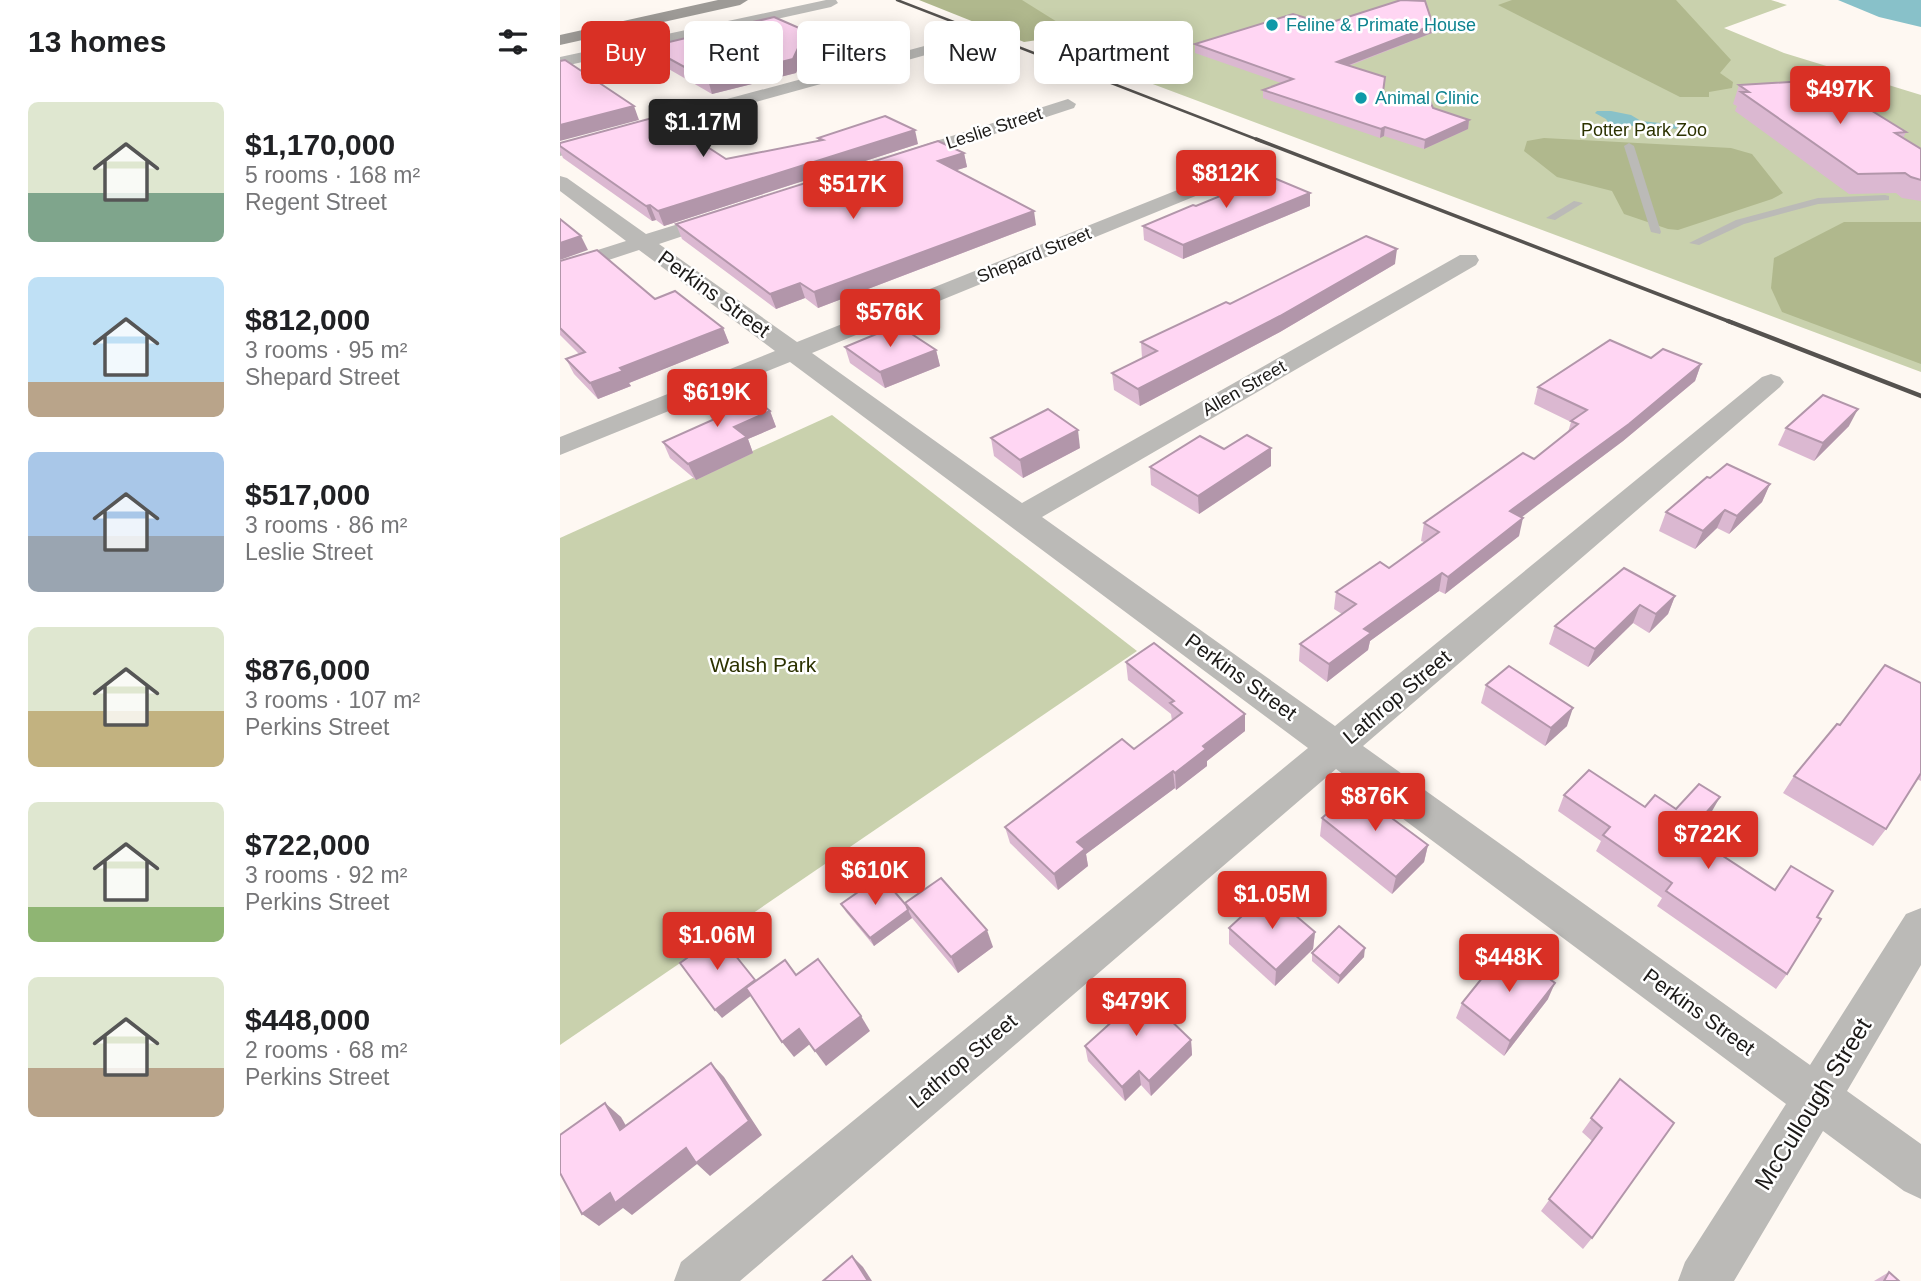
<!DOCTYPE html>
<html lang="en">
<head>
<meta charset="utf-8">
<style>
	body { margin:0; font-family:Arial,sans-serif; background:#f6f6f6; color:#202124; height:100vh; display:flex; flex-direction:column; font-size:26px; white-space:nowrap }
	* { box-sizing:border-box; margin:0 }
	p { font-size:23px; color:#757577 }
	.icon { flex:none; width:38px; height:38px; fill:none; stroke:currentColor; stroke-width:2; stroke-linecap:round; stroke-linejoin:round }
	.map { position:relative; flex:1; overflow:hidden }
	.panel { display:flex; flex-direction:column; background:#fff; width:560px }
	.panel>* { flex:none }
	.guide { position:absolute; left:21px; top:21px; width:665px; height:63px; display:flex; gap:14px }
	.price { position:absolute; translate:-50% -60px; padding:0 16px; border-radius:7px; background:#d93025; color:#fff; font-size:23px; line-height:46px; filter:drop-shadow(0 2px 4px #0008) }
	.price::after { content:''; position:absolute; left:50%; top:42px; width:21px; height:16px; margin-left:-10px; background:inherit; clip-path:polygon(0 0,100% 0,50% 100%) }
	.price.active { background:#222; color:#fff }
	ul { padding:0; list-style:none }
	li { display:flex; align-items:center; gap:21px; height:175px; padding:0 28px }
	li span { display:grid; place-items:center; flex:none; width:196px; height:140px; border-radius:10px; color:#555 }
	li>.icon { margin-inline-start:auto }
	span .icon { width:84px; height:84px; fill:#fffc; stroke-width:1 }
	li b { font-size:30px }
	h2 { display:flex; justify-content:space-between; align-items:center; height:84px; padding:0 28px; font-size:30px }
	.chip { padding:0 24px; border-radius:10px; background:#fff; box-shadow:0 4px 18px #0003; font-size:24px; line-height:63px }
	.chip.active { background:#d93025; color:#fff }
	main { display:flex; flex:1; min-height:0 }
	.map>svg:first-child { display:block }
	.green { fill:#c9d1ad }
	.forest { fill:#b0b88d }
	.water { fill:#88c1c9 }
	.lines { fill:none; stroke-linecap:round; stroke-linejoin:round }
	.lane { fill:#bbbab7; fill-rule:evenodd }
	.street { fill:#bbbab7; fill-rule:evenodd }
	.secondary { fill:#9d9a96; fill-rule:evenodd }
	.rail-far2 { stroke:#55524f; stroke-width:2.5 }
	.rail-far1 { stroke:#55524f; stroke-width:3.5 }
	.rail { stroke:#55524f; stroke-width:4.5 }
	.wall { fill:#dbb8d1 }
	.shaded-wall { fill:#b296aa }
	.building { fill:#ffd6f3; stroke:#b296aa; stroke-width:2 }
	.culture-dot { fill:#0f9aa8; stroke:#fff; stroke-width:2.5 }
	.labels { text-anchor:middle; stroke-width:5; stroke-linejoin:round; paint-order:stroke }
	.far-culture-label { font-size:18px; fill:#0d838f; stroke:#fff; text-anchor:start }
	.far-street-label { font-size:18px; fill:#1c1a18; stroke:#fff }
	.far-park-label { font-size:18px; fill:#2c3200; stroke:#fff }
	.street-label { font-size:21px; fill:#1c1a18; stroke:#fff }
	.park-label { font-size:21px; fill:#2c3200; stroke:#fff }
	.near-street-label { font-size:24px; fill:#1c1a18; stroke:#fff }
</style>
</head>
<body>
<main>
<section class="panel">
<h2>13 homes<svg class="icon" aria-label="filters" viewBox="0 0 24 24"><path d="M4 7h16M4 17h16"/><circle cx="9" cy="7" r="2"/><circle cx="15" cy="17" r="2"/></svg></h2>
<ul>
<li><span style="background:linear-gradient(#dfe7d0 65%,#7fa58c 0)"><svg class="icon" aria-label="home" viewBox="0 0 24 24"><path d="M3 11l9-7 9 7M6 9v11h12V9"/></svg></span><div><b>$1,170,000</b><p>5 rooms · 168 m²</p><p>Regent Street</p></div></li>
<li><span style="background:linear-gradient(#bfe0f5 75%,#b9a48a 0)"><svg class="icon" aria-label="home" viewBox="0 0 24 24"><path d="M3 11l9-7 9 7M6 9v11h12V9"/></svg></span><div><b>$812,000</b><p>3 rooms · 95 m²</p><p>Shepard Street</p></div></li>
<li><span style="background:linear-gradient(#a9c7e8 60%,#9aa5b1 0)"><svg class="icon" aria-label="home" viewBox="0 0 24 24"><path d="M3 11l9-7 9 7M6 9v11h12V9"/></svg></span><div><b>$517,000</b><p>3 rooms · 86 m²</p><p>Leslie Street</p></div></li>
<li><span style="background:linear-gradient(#dfe7d0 60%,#c2b280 0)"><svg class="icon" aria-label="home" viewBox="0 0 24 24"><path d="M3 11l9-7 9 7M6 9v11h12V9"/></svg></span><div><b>$876,000</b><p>3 rooms · 107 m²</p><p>Perkins Street</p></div></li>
<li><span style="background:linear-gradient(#dfe7d0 75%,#8fb573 0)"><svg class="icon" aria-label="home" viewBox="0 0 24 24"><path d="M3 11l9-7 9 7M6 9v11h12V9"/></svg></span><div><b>$722,000</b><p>3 rooms · 92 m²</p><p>Perkins Street</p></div></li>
<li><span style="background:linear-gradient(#dfe7d0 65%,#b9a48a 0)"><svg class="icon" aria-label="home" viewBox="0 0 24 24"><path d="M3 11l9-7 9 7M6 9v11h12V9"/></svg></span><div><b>$448,000</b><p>2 rooms · 68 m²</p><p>Perkins Street</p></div></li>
</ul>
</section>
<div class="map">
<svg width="1361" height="1281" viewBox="0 0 1361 1281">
	<rect width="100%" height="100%" fill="#fef8f2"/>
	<g class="green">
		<polygon points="369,0 1211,0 1227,5 1164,28 1224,53 1361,95 1361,372"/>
		<polygon points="272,415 577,651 0,1045 0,538"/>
	</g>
	<g class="forest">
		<polygon points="359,0 462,0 510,30 505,36 464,42"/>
		<polygon points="952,0 1116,0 1171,60 1160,73 1173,82 1172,88 1149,92 1149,97 1120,97 938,5"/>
		<polygon points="984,138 1171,148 1192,154 1223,193 1212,199 1118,230 1108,229 1064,214 1052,191 997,177 964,151 967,141"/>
		<polygon points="1284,222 1361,222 1361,364 1222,312 1211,288 1214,258"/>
	</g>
	<g class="water">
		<polygon points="1278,0 1361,0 1361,27 1319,17"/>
		<polygon points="1037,111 1051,111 1071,115 1081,121 1119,125 1116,129 1110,128 1096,135 1073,126 1050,125 1046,119 1035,113"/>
	</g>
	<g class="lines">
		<g class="lane">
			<polygon points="1069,143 1074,146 1101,232 1100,234 1091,232 1064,146"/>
			<polygon points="1325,195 1329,196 1329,200 1258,204 1184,224 1139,245 1129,243 1176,220 1258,198"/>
			<polygon points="1014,201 1023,203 995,220 986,218"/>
		</g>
		<g class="street">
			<polygon points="266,0 276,0 278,3 271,7 0,67 0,57"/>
			<polygon points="368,45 373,47 376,50 373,53 0,156 0,144"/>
			<polygon points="508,99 516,104 514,108 349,162 335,162 333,158 335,154"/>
			<polygon points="675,167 685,173 682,177 252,353 462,503 900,255 916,255 919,260 916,265 482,517 775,726 1202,377 1211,374 1220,377 1224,382 1220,387 803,746 1250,1065 1346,914 1361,908 1361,965 1287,1091 1361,1144 1361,1199 1344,1191 1263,1131 1174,1281 1118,1281 1125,1262 1226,1104 776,769 180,1281 114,1281 121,1262 748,748 230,362 0,455 0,437 215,351 79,250 0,276 0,262 66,241 0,191 0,176 7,178 86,234 154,213 168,213 171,217 168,221 99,244 237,342"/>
		</g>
		<polygon class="secondary" points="158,0 188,0 180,5 0,45 0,35"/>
		<polyline class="rail-far2" points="337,0 701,141"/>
		<polyline class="rail-far1" points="696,139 1173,323"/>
		<polyline class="rail" points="1168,321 1361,396"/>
	</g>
	<g class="wall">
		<polygon points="766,24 872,33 789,66 823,92 909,120 908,129 864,149 824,136 820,138 703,98 703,90 721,83 635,53 635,44"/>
		<polygon points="249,44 236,73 152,94 93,60 88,47"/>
		<polygon points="1179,85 1346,132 1343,138 1361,149 1361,201 1342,198 1336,193 1289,194 1175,111 1177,106 1173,104"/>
		<polygon points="114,133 166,159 258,141 258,138 358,144 104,226 96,220 92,221 3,158 0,151 0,143"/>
		<polygon points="404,153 407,167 396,170 476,225 258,308 245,298 216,309 122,239 116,224"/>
		<polygon points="750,193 750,206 623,259 584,240 583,226 636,206"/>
		<polygon points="0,261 95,299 163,328 169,343 69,383 71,386 38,399 14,374 6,359 19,354 0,335"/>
		<polygon points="835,264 720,332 580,406 554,390 552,373 582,358 581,342 670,304"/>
		<polygon points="285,347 376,350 380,366 325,388 290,363"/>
		<polygon points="1091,358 1141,364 1135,381 1063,441 961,517 959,536 885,594 879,591 810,641 808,650 767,682 739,661 740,644 782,614 774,609 776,592 829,568 864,542 861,541 864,523 974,459 1008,432 1011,422 974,404 978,387"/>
		<polygon points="148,410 210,411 216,427 188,439 193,453 136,480 110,458 103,442 152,420"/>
		<polygon points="1289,426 1254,461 1218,445 1226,428"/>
		<polygon points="431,438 520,448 463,478 434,456"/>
		<polygon points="711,448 711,466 639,514 591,485 590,467 664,449"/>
		<polygon points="1150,478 1210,484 1202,502 1169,534 1157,528 1135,549 1099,531 1106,512"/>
		<polygon points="1115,596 1108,614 1089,633 1073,623 1028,667 989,644 995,626"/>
		<polygon points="566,662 685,714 685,731 647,761 647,766 616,790 615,788 526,854 528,866 498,890 450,843 445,827 574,749 612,721 611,714 568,680"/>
		<polygon points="1361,683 1361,781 1357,779 1326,829 1313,846 1223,793 1234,776 1280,725"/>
		<polygon points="926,685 1007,726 985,746 921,703"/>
		<polygon points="1004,795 1085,807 1116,809 1151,813 1132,836 1257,917 1227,974 1216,989 1097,906 1102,898 1036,851 1041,841 998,811"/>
		<polygon points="762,818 868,845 864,862 832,894 760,836"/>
		<polygon points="281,904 346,905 433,947 398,973 352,918 314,946 286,912"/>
		<polygon points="669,928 755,932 753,949 715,986 669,944"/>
		<polygon points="752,953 804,957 778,984 752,961"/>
		<polygon points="988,999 944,1056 896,1018 902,1003"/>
		<polygon points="543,1007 631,1040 632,1055 591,1096 581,1085 565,1101 528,1061 525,1046 548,1025 546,1023"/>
		<polygon points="1060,1079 1032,1238 1023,1249 981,1211 1032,1141 1022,1132"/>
		<polygon points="1329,1272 1339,1281 1314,1281"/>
	</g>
	<g class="shaded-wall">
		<polygon points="873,25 872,33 776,70 777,62"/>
		<polygon points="246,31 249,44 236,73 152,94 148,80"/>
		<polygon points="74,106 79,120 0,141 0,125"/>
		<polygon points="909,120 908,129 864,149 865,140"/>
		<polygon points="825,127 824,136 820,138 821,129"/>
		<polygon points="355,130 358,144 104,226 98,211"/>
		<polygon points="404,153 407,167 381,175 378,161"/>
		<polygon points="750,193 750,206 623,259 623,245"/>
		<polygon points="90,205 96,220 92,221 86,206"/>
		<polygon points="474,211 476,225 258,308 254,292"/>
		<polygon points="21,236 28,250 0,260 0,243"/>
		<polygon points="837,249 835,264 720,332 580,406 578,389"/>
		<polygon points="240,283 245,298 216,309 210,294"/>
		<polygon points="163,328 169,343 69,383 71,386 38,399 30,383 60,368"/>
		<polygon points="376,350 380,366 325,388 320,372"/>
		<polygon points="1141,364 1135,381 1063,441 946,529 950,511"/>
		<polygon points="1298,409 1289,426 1254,461 1263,443"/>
		<polygon points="210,411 216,427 188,439 193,453 136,480 128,464 174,427"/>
		<polygon points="518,430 520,448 463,478 460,460"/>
		<polygon points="711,448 711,466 639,514 638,496"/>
		<polygon points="1210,484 1202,502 1169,534 1177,516"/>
		<polygon points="1165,510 1157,528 1135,549 1143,531"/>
		<polygon points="963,518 959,536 885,594 888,577"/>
		<polygon points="882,573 879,591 810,641 808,650 767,682 769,664 804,629"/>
		<polygon points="1115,596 1108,614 1089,633 1096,614"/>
		<polygon points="1080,605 1073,623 1028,667 1035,649"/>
		<polygon points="1013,708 1007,726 985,746 991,728"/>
		<polygon points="685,714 685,731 647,761 647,766 616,790 615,773 643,746"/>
		<polygon points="613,771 615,788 526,854 528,866 498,890 494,874 517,842"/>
		<polygon points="1160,797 1151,813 1120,849 1128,833"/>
		<polygon points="868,845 864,862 832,894 836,877"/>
		<polygon points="348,910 352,918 314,946 310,938"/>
		<polygon points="427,930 433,947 398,973 391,957"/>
		<polygon points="755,932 753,949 715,986 716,970"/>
		<polygon points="805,948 804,957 778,984 780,976"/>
		<polygon points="195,980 201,988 162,1018 155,1010"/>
		<polygon points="995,983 988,999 944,1056 950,1041"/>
		<polygon points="301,1016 310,1031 266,1066 255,1051"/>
		<polygon points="239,1029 250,1044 234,1057 222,1042"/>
		<polygon points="631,1040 632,1055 591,1096 589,1081"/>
		<polygon points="151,1063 164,1077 202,1135 150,1176 137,1164 72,1215 63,1208 39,1226 22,1214"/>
		<polygon points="579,1071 581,1085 565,1101 562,1087"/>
		<polygon points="45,1103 61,1117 76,1143 60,1130"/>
		<polygon points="292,1256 303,1267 312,1281 308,1281"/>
	</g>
	<g class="building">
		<polygon points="841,0 865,1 873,25 777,62 825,77 823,92 851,101 870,101 873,108 909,120 865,140 825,127 821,129 703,90 733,79 635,44 733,14 766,24"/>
		<polygon points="214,17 246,31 233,59 148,80 88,47"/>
		<polygon points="5,60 74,106 0,125 0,61"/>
		<polygon points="1262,80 1346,132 1335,133 1361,149 1361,180 1351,177 1345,173 1298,174 1181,92 1189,92 1179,85"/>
		<polygon points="325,116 355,130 98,211 90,205 86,206 0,146 0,143 92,118 114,133 123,131 166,159 263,140 258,138"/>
		<polygon points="378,141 404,153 378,161 474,211 254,292 240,283 210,294 116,224"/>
		<polygon points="709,176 750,193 623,245 583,226 633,205 636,206"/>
		<polygon points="0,219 21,236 0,243"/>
		<polygon points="806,236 837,249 720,316 578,389 552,373 597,351 581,342 666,302 670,304"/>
		<polygon points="37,250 95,299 115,291 163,328 60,368 63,371 30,383 6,359 25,352 0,328 0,261"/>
		<polygon points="338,325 376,350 320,372 285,347"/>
		<polygon points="1050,340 1091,358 1103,349 1141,364 1069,424 950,511 963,518 888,577 882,573 804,629 811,633 769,664 740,644 796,604 776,592 820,562 829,568 879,532 864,523 963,453 974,459 1018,424 1011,421 1027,410 978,387"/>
		<polygon points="188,393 210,411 174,427 187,437 128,464 103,442 157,418 148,410"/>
		<polygon points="1263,395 1298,409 1263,443 1226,428"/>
		<polygon points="488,409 518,430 460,460 431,438"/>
		<polygon points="687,435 711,448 638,496 590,467 640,436 664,449"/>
		<polygon points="1167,464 1210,484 1177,516 1165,510 1143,531 1106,512 1147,477 1150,478"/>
		<polygon points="1064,568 1115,596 1096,614 1080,605 1035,649 995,626"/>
		<polygon points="594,643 685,714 643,746 646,749 615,773 613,771 517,842 525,849 494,874 445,827 562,739 574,749 622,713 610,703 614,701 566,662"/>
		<polygon points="1325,665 1361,683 1361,773 1326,829 1234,776 1277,724 1280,725"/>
		<polygon points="949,666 1013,708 991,728 926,685"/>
		<polygon points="1029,770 1085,807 1095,795 1116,809 1139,784 1160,797 1128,833 1215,890 1231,866 1273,891 1257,917 1261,919 1227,974 1106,891 1112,883 1043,835 1050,827 1004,795"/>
		<polygon points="794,790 868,845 836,877 762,818"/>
		<polygon points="321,876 346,905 348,910 310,938 281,904"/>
		<polygon points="381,878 427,930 391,957 345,903"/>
		<polygon points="708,892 755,932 716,970 669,928"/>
		<polygon points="779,926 805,948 780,976 752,953"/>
		<polygon points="159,935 195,980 155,1010 120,963"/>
		<polygon points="947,947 995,983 950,1041 902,1003"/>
		<polygon points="258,959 301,1016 255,1051 239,1029 222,1042 186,988 225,960 236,975"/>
		<polygon points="571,982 631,1040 589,1081 579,1071 562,1087 525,1046 555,1019 543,1007"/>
		<polygon points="151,1063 189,1121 136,1163 126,1148 55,1203 50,1193 22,1214 0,1173 0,1135 45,1103 60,1130"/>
		<polygon points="1060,1079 1114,1123 1032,1238 989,1199 1042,1128 1031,1118"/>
		<polygon points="292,1256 308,1281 263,1281"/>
		<polygon points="1329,1272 1339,1281 1324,1281"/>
	</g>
	<g class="culture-dot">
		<circle cx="712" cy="25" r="7"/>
		<circle cx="801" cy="98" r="7"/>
	</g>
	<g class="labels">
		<g class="far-culture-label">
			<text x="726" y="31">Feline &amp; Primate House</text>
			<text x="815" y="104">Animal Clinic</text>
		</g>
		<g class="far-street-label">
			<text transform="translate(434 128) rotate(-18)" y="6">Leslie Street</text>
			<text transform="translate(474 255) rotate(-22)" y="6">Shepard Street</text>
			<text transform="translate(684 388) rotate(-30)" y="6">Allen Street</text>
		</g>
		<g class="far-park-label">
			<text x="1084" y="136">Potter Park Zoo</text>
		</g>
		<g class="street-label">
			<text transform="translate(154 294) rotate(36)" y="7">Perkins Street</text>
			<text transform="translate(681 677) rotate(36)" y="7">Perkins Street</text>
			<text transform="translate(837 697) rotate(-40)" y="7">Lathrop Street</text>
			<text transform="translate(1139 1012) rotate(36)" y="7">Perkins Street</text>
			<text transform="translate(403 1061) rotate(-40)" y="7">Lathrop Street</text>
		</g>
		<g class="park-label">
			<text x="203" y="672">Walsh Park</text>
		</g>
		<g class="near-street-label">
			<text transform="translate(1253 1104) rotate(-58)" y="8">McCullough Street</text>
		</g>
	</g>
</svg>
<b class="price" style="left:1280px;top:126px">$497K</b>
<b class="price active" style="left:143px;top:159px">$1.17M</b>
<b class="price" style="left:666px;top:210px">$812K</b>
<b class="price" style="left:293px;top:221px">$517K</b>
<b class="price" style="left:330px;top:349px">$576K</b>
<b class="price" style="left:157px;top:429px">$619K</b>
<b class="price" style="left:815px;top:833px">$876K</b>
<b class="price" style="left:1148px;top:871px">$722K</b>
<b class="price" style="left:315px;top:907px">$610K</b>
<b class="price" style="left:712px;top:931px">$1.05M</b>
<b class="price" style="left:157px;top:972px">$1.06M</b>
<b class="price" style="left:949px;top:994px">$448K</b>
<b class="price" style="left:576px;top:1038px">$479K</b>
<div class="guide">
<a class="chip active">Buy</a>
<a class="chip">Rent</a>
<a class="chip">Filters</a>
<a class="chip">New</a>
<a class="chip">Apartment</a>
</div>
</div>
</main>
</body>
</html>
